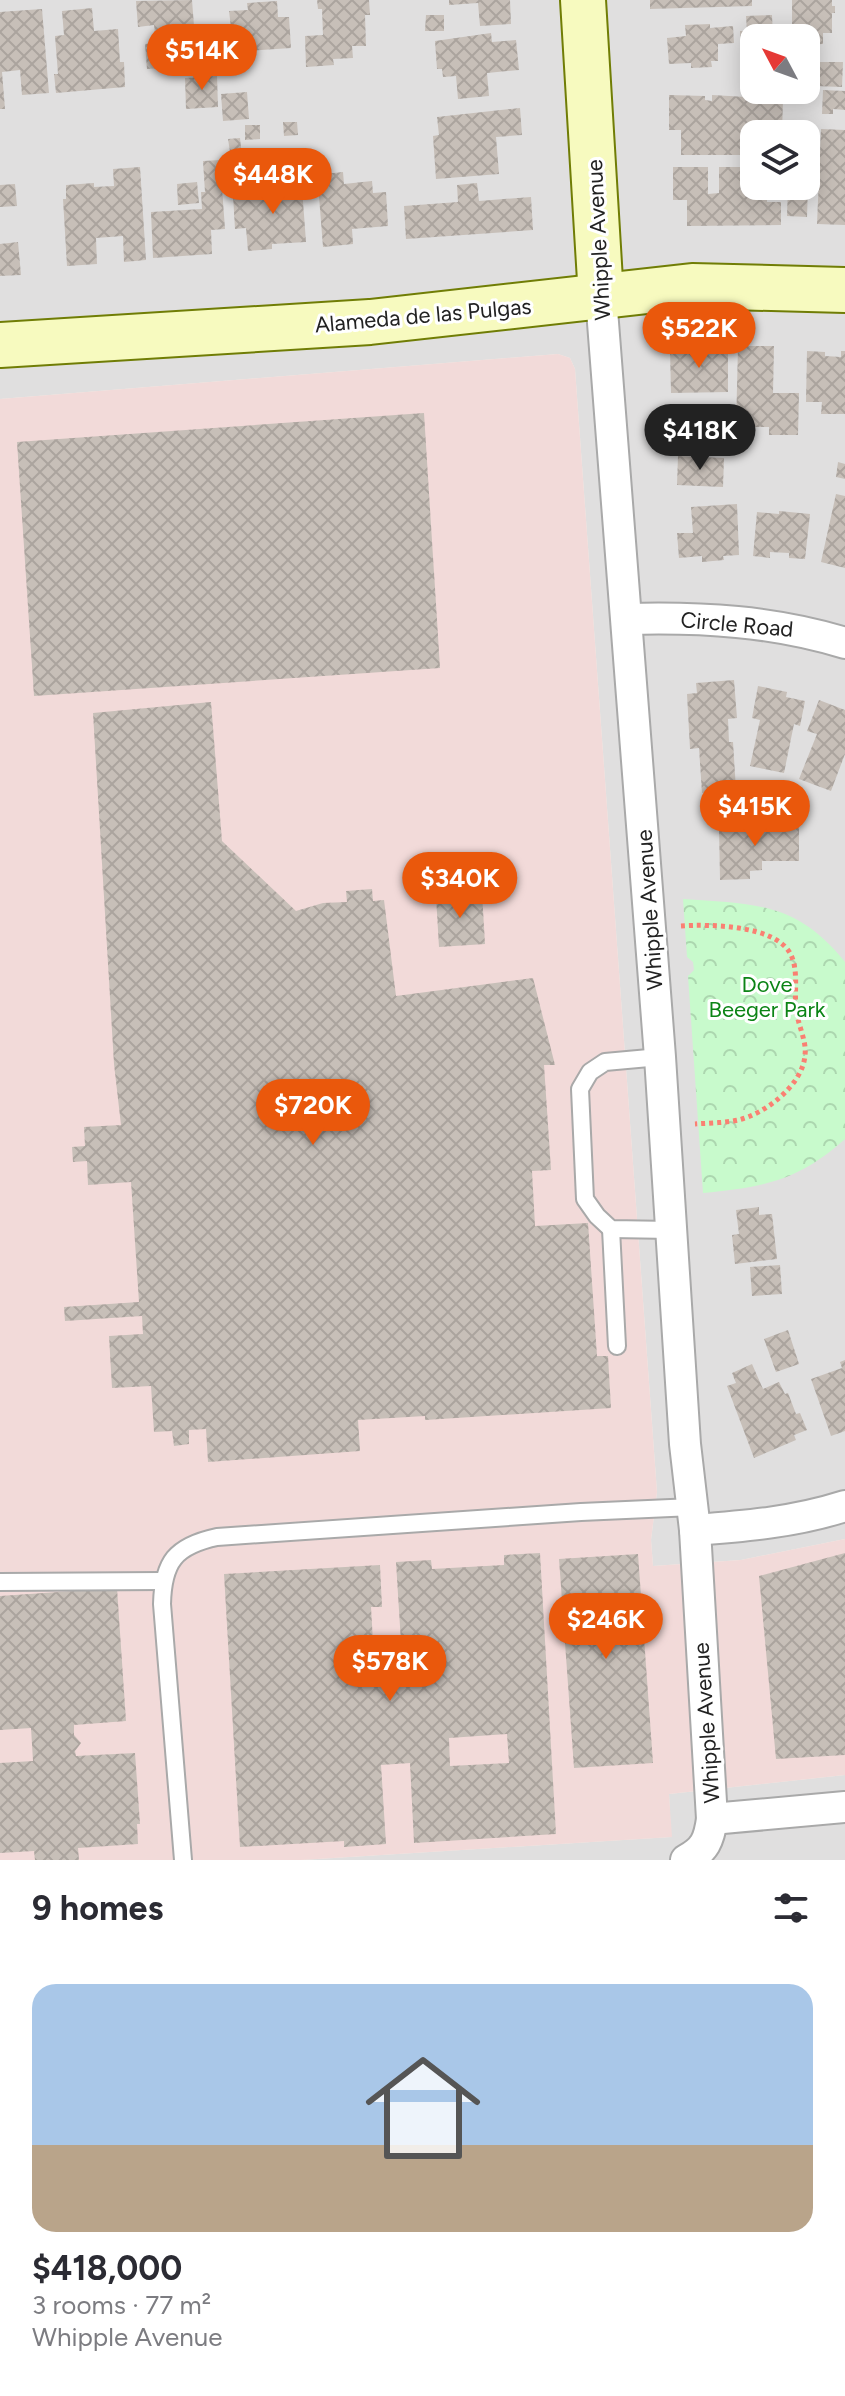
<!DOCTYPE html>
<html lang="en">
<head>
<meta charset="utf-8">
<style>
	body { margin:0; font-family:Figtree,sans-serif; background:#f7f7f7; color:#2b2b33; height:100vh; display:flex; flex-direction:column; font-size:30px; white-space:nowrap }
	* { box-sizing:border-box; margin:0 }
	p { font-size:26px; color:#7c7c81 }
	.icon { flex:none; width:44px; height:44px; fill:none; stroke:currentColor; stroke-width:2; stroke-linecap:round; stroke-linejoin:round }
	.map { position:relative; height:1860px; overflow:hidden }
	.sheet { display:flex; flex-direction:column; background:#fff; flex:1 }
	.sheet>* { flex:none }
	.needle { width:52px; rotate:311deg }
	.fabs { position:absolute; left:740px; top:24px; display:grid; gap:16px }
	.fabs a { display:grid; place-items:center; width:80px; height:80px; border-radius:16px; background:#fff; box-shadow:0 4px 20px #0003; font-size:40px }
	.price { position:absolute; translate:-50% -68px; padding:0 18px; border-radius:28px; background:#ea580c; color:#fff; font-size:26px; line-height:52px; filter:drop-shadow(0 2px 4px #0008) }
	.price::after { content:''; position:absolute; left:50%; top:48px; width:24px; height:18px; margin-left:-12px; background:inherit; clip-path:polygon(0 0,100% 0,50% 100%) }
	.price.selected { background:#222; color:#fff }
	ul { padding:0; list-style:none }
	li { display:grid; align-content:center; gap:16px; height:424px; padding:0 32px }
	li+li { border-top:2px solid #e1e1e2 }
	li span { display:grid; place-items:center; height:248px; border-radius:24px; color:#555 }
	li>.icon { margin-inline-start:auto }
	span .icon { width:144px; height:144px; fill:#fffc; stroke-width:1 }
	li b { font-size:34px }
	h2 { display:flex; justify-content:space-between; align-items:center; height:96px; padding:0 32px; font-size:34px }
	.map>svg:first-child { display:block }
	.residential { fill:#e0dfdf; fill-rule:evenodd }
	.commercial { fill:#f2dad9 }
	.park { fill:url(#park-crowns) }
	.building { fill:url(#building-cross-hatch); fill-rule:evenodd }
	.lines { fill:none; stroke-linecap:round; stroke-linejoin:round }
	.service-casing { stroke:#a9a9a9; stroke-width:20 }
	.minor-casing { stroke:#a9a9a9; stroke-width:34 }
	.secondary-casing { stroke:#707d05; stroke-width:48 }
	.path { stroke:#fa8072; stroke-width:5; stroke-dasharray:4 4; stroke-linecap:butt }
	.service { stroke:#fff; stroke-width:16 }
	.minor { stroke:#fff; stroke-width:30 }
	.secondary { stroke:#f7fabf; stroke-width:44 }
	.labels { text-anchor:middle; stroke-width:6; stroke-linejoin:round; paint-order:stroke }
	.street-label { font-size:22px; fill:#222; stroke:#fff }
	.park-label { font-size:22px; fill:#0c8416; stroke:#fff }
</style>
</head>
<body>
<div class="map">
<svg width="845" height="1860" viewBox="0 0 845 1860">
	<defs>
		<pattern id="park-crowns" width="20" height="18" patternUnits="userSpaceOnUse" patternTransform="scale(2)"><rect width="20" height="18" fill="#c8facc"/><path d="M2 6a3 3 0 1 1 6 0M12 15a3 3 0 1 1 6 0" fill="none" stroke="#acd6af"/></pattern>
		<pattern id="building-cross-hatch" width="8" height="8" patternUnits="userSpaceOnUse" patternTransform="scale(2)"><rect width="8" height="8" fill="#c7bfb8"/><path d="M0 0l8 8M0 8l8-8" fill="none" stroke="#aba49e"/></pattern>
	</defs>
	<rect width="100%" height="100%" fill="#f2efe9"/>
	<g class="residential">
		<path d="M0,0H845V1539L741,1560L653,1566L651,1540L657,1492L575,369L570,358L558,354L0,399ZM754,38H806V90H754ZM754,134H806V186H754Z"/>
		<polygon points="845,1775 845,1860 301,1860 671,1837 669,1794"/>
	</g>
	<polygon class="commercial" points="558,354 570,358 575,369 657,1492 651,1540 653,1566 741,1560 845,1539 845,1775 669,1794 672,1837 301,1860 0,1860 0,399"/>
	<path class="park" d="M683,899C755,904 797,902 845,962V1139C798,1181 764,1187 703,1193L688,976L694,970L693,962L687,957Z"/>
	<g class="building">
		<polygon points="192,0 197,65 147,69 145,44 156,43 154,25 138,27 136,1"/>
		<polygon points="317,0 369,0 370,15 365,15 366,46 352,46 353,58 333,59 334,65 306,67 305,36 323,35 322,9 318,9"/>
		<polygon points="449,0 510,0 511,24 480,26 478,3 449,5"/>
		<polygon points="650,0 752,0 752,6 650,9"/>
		<polygon points="792,0 832,0 832,6 835,6 835,13 832,13 832,33 823,33 823,44 806,45 806,38 798,38 798,33 792,33"/>
		<polygon points="277,1 278,17 289,17 291,48 234,52 229,11 248,10 247,3"/>
		<polygon points="92,8 94,31 118,29 120,62 124,62 125,87 56,93 54,74 58,74 55,36 64,35 62,11"/>
		<polygon points="42,9 49,93 22,95 20,70 2,72 5,109 0,109 0,12"/>
		<polygon points="426,15 444,15 444,31 425,31"/>
		<polygon points="772,15 773,38 754,38 754,62 741,63 740,31 747,31 746,16"/>
		<polygon points="710,24 710,28 733,26 734,43 718,44 718,61 711,61 712,67 691,68 691,63 669,64 667,38 686,36 685,25"/>
		<polygon points="491,33 492,42 516,40 519,70 487,73 489,96 458,99 456,76 443,77 442,69 437,69 435,41"/>
		<polygon points="813,62 843,62 842,87 813,86"/>
		<polygon points="217,76 218,107 186,109 185,78"/>
		<polygon points="823,90 845,91 845,110 833,109 833,114 822,114"/>
		<polygon points="247,92 249,119 223,121 221,94"/>
		<polygon points="669,95 705,96 705,100 712,101 712,95 783,99 782,134 754,134 754,155 681,155 681,130 669,130"/>
		<polygon points="520,108 522,135 496,137 499,174 436,179 433,136 439,135 437,117"/>
		<polygon points="283,122 297,122 298,135 284,136"/>
		<polygon points="245,125 260,125 260,139 245,140"/>
		<polygon points="821,129 845,130 845,225 817,224"/>
		<polygon points="240,138 242,157 231,158 228,139"/>
		<polygon points="220,160 225,229 211,230 212,254 153,258 151,212 202,209 201,192 205,192 203,161"/>
		<polygon points="140,167 146,260 124,262 123,236 96,238 97,264 67,266 63,199 66,199 66,185 94,183 94,187 114,186 113,169"/>
		<polygon points="673,167 708,167 708,194 719,193 719,167 754,167 754,186 767,186 767,202 781,202 781,225 687,226 687,200 673,200"/>
		<polygon points="343,172 344,184 372,181 373,193 386,192 388,226 352,229 353,244 323,247 318,184 324,184 323,174"/>
		<polygon points="301,174 306,242 272,244 272,249 248,251 246,228 235,229 233,195 247,194 247,200 279,198 278,175"/>
		<polygon points="197,182 199,203 178,205 177,184"/>
		<polygon points="477,183 479,201 531,197 533,230 406,239 404,206 458,202 457,185"/>
		<polygon points="15,184 17,206 0,207 0,185"/>
		<polygon points="788,186 808,186 807,217 787,216"/>
		<polygon points="18,242 21,275 0,276 0,244"/>
		<polygon points="738,346 774,346 773,393 799,393 798,435 769,435 769,427 736,427"/>
		<polygon points="728,347 728,392 671,393 670,348"/>
		<polygon points="807,351 825,352 825,356 841,357 841,351 845,351 845,414 821,414 822,402 806,402"/>
		<polygon points="424,413 440,668 34,696 17,442"/>
		<polygon points="694,419 726,420 725,447 693,446"/>
		<polygon points="678,456 724,458 723,487 677,485"/>
		<polygon points="838,462 845,464 845,479 836,477"/>
		<polygon points="836,494 845,496 845,568 821,562"/>
		<polygon points="737,504 739,555 723,556 724,560 702,562 702,556 679,558 677,533 693,533 691,507"/>
		<polygon points="779,511 810,514 805,559 789,558 789,553 770,552 770,558 753,556 757,512 779,514"/>
		<polygon points="734,680 737,718 728,719 729,742 733,742 736,790 702,793 699,748 690,749 687,694 697,693 696,683"/>
		<polygon points="758,686 787,692 786,697 805,701 800,726 794,724 784,773 750,766 760,720 752,718"/>
		<polygon points="819,700 845,710 845,754 831,791 799,779 817,734 807,731"/>
		<polygon points="211,702 222,841 296,911 323,903 347,902 346,891 372,889 373,901 384,900 396,996 533,978 555,1065 544,1065 551,1170 532,1171 535,1226 588,1223 597,1356 608,1356 611,1408 425,1420 425,1416 358,1420 360,1451 208,1462 206,1429 189,1430 189,1444 174,1446 172,1431 154,1432 151,1386 112,1388 109,1336 143,1334 142,1316 65,1321 64,1307 139,1302 131,1182 88,1185 87,1161 73,1162 72,1147 85,1146 84,1127 121,1125 114,1064 93,713"/>
		<polygon points="727,820 747,820 747,827 799,826 799,861 762,861 762,870 750,871 750,879 720,880 719,828 728,828"/>
		<polygon points="482,893 485,944 439,947 436,896"/>
		<polygon points="759,1207 759,1215 772,1214 777,1259 735,1264 732,1235 739,1234 736,1210"/>
		<polygon points="780,1265 782,1294 752,1296 750,1267"/>
		<polygon points="788,1330 799,1364 776,1372 764,1339"/>
		<polygon points="845,1360 845,1431 831,1436 811,1379 842,1368 840,1362"/>
		<polygon points="752,1364 763,1389 779,1382 785,1394 788,1393 796,1414 800,1413 807,1430 794,1435 796,1440 754,1458 727,1386 736,1383 732,1373"/>
		<path d="M540,1553L556,1834L414,1843L410,1763L381,1765L386,1844L344,1847V1841L240,1847L224,1574L380,1565L382,1607H371L375,1677L403,1675L396,1562L431,1560L432,1569L504,1565V1555ZM507,1734L509,1763L450,1766L449,1738Z"/>
		<polygon points="845,1553 845,1755 776,1759 759,1576"/>
		<polygon points="638,1554 653,1763 574,1768 559,1559"/>
		<polygon points="117,1588 126,1721 74,1725 74,1735 81,1743 75,1751 76,1756 135,1753 140,1824 137,1824 138,1844 78,1848 79,1860 35,1860 34,1851 0,1853 0,1763 33,1761 31,1728 0,1730 0,1596"/>
	</g>
	<g class="lines">
		<g class="service-casing">
			<g id="service">
				<polyline points="660,1057 605,1062 590,1072 580,1089 585,1199 597,1216 611,1229 672,1230"/>
				<polyline points="611,1229 617,1346"/>
				<polyline points="0,1582 163,1581"/>
				<path d="M183,1860L162,1604C163,1562 175,1546 217,1537L581,1512L693,1507"/>
			</g>
		</g>
		<g class="minor-casing">
			<g id="minor">
				<polyline points="601,297 660,1057 685,1444 695,1530 712,1819"/>
				<path d="M627,619C702,617 773,621 845,643"/>
				<path d="M695,1530C747,1526 795,1522 845,1506"/>
				<path d="M686,1860C705,1850 709,1840 712,1819L845,1807"/>
			</g>
		</g>
		<g class="secondary-casing">
			<g id="secondary">
				<polyline points="583,0 601,297"/>
				<polyline points="0,345 370,322 692,286 845,290"/>
			</g>
		</g>
		<path class="path" d="M681,926C709,924 774,925 790,953C799,970 794,990 796,1008C797,1023 807,1041 805,1055C803,1085 765,1114 738,1120C724,1123 709,1123 695,1124"/>
		<use href="#service" class="service"/>
		<use href="#minor" class="minor"/>
		<use href="#secondary" class="secondary"/>
	</g>
	<g class="labels">
		<g class="street-label">
			<text transform="translate(598 240) rotate(-93)" y="8">Whipple Avenue</text>
			<text transform="translate(423 315) rotate(-5)" y="8">Alameda de las Pulgas</text>
			<text transform="translate(737 624) rotate(5)" y="8">Circle Road</text>
			<text transform="translate(649 910) rotate(-94)" y="8">Whipple Avenue</text>
			<text transform="translate(706 1723) rotate(-94)" y="8">Whipple Avenue</text>
		</g>
		<g class="park-label">
			<text x="767" y="992">Dove<tspan x="767" dy="25">Beeger Park</tspan></text>
		</g>
	</g>
</svg>
<div class="fabs">
<a><svg class="needle" viewBox="-14 -14 28 28"><path d="M0-13l5 13h-10z" fill="#e53935"/><path d="M0 13l5-13h-10z" fill="#7c7c81"/></svg></a>
<a><svg class="icon" aria-label="layers" viewBox="0 0 24 24"><path d="M12 4l9 5-9 5-9-5zM3 14l9 5 9-5"/></svg></a>
</div>
<b class="price" style="left:202px;top:92px">$514K</b>
<b class="price" style="left:273px;top:216px">$448K</b>
<b class="price" style="left:699px;top:370px">$522K</b>
<b class="price selected" style="left:700px;top:472px">$418K</b>
<b class="price" style="left:755px;top:848px">$415K</b>
<b class="price" style="left:460px;top:920px">$340K</b>
<b class="price" style="left:313px;top:1147px">$720K</b>
<b class="price" style="left:606px;top:1661px">$246K</b>
<b class="price" style="left:390px;top:1703px">$578K</b>
</div>
<section class="sheet">
<h2>9 homes<svg class="icon" aria-label="filters" viewBox="0 0 24 24"><path d="M4 7h16M4 17h16"/><circle cx="9" cy="7" r="2"/><circle cx="15" cy="17" r="2"/></svg></h2>
<ul>
<li><span style="background:linear-gradient(#a9c7e8 65%,#b9a48a 0)"><svg class="icon" aria-label="home" viewBox="0 0 24 24"><path d="M3 11l9-7 9 7M6 9v11h12V9"/></svg></span><div><b>$418,000</b><p>3 rooms · 77 m²</p><p>Whipple Avenue</p></div></li>
</ul>
</section>
</body>
</html>
